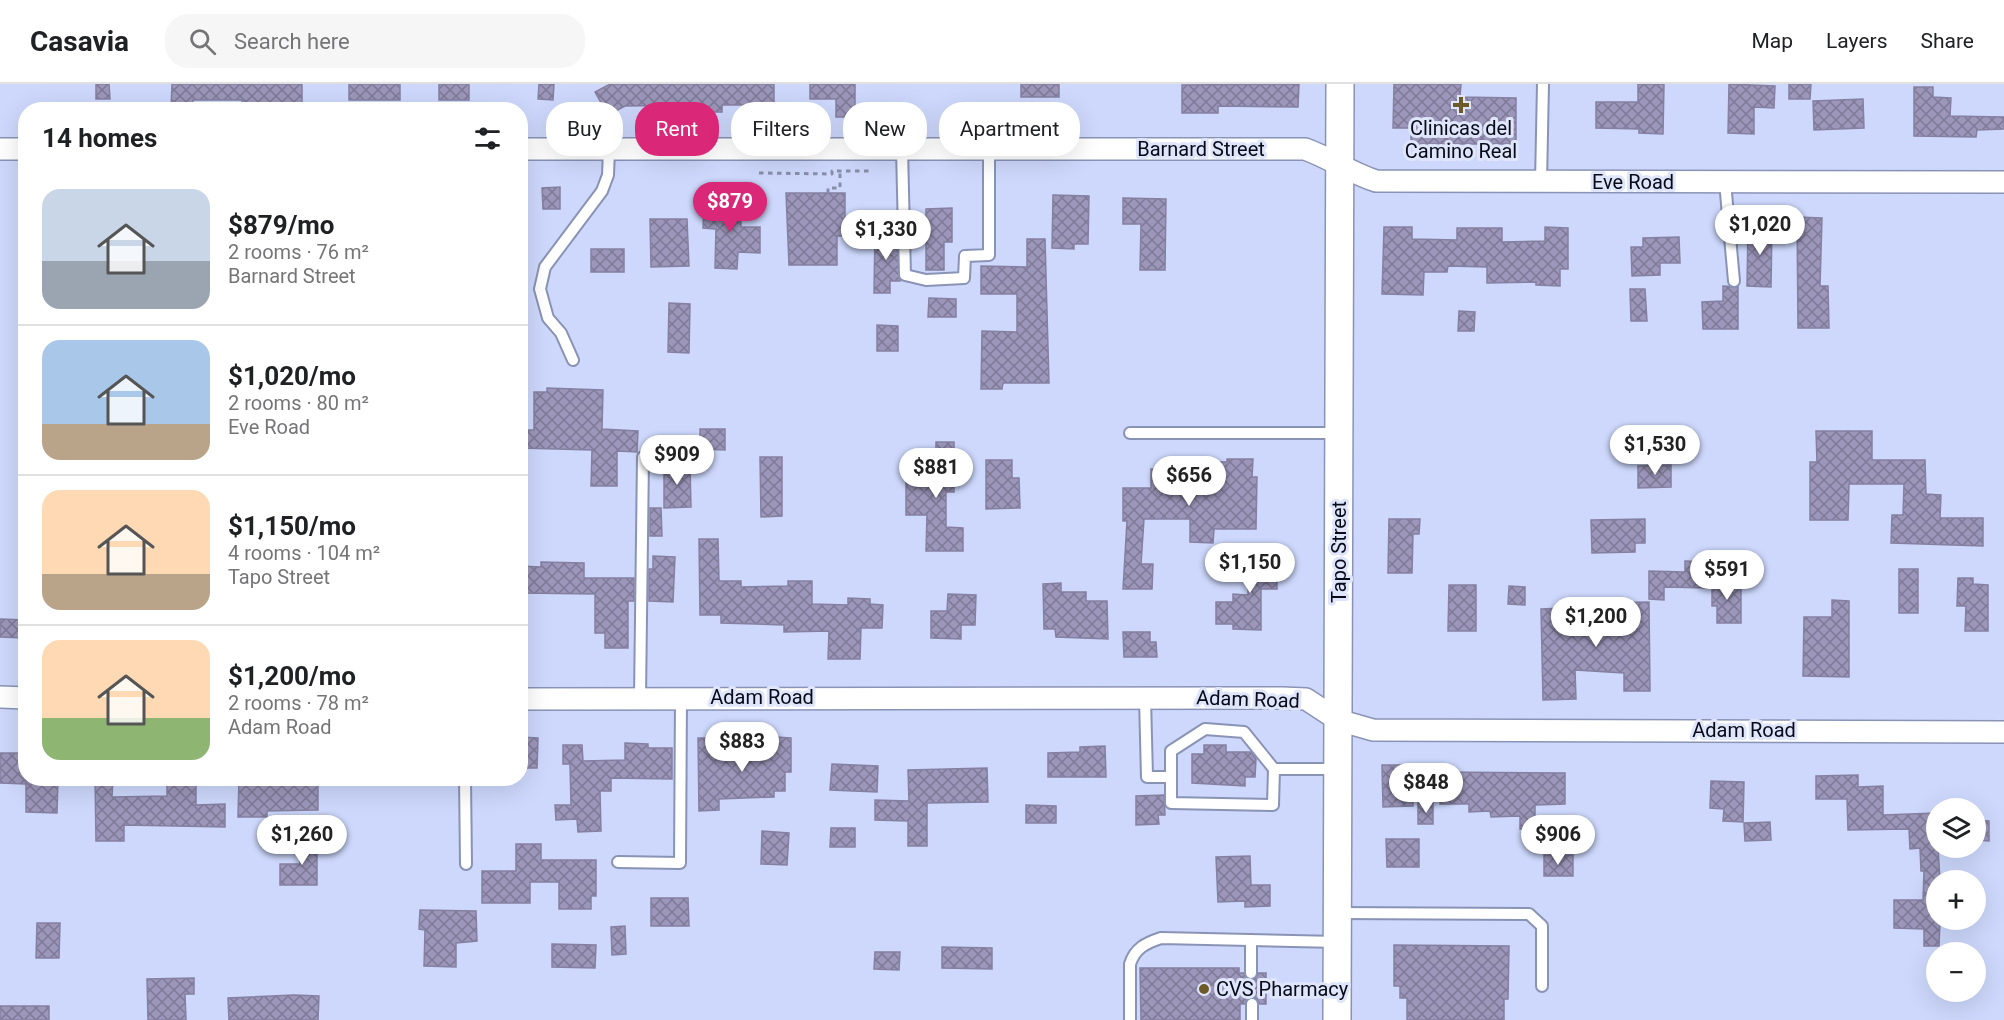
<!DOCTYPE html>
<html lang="en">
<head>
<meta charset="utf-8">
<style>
	body { margin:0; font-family:Roboto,sans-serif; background:#f6f6f6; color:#202124; height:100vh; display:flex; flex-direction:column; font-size:22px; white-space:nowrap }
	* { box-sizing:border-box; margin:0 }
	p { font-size:20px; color:#757577 }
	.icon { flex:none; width:33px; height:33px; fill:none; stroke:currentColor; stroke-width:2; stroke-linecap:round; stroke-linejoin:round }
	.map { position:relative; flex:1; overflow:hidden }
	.side { position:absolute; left:18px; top:18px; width:510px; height:684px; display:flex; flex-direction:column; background:#fff; border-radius:24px; box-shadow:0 6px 24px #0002 }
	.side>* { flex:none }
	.guide { position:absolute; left:546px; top:18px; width:570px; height:54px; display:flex; gap:12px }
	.tools { position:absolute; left:1926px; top:714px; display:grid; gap:12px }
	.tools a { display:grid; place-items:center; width:60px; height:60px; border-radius:50%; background:#fff; box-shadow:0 6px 24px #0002; font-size:30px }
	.price { position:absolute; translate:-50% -51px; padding:0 14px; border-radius:21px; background:#fff; color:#222; font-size:20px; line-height:39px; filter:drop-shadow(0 2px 3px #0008) }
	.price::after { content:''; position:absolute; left:50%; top:36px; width:18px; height:14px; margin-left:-9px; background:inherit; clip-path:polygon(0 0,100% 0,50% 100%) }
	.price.on { background:#db2777; color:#fff }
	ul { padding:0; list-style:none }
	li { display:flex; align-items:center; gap:18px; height:150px; padding:0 24px }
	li+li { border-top:2px solid #e0e0e0 }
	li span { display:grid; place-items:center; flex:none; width:168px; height:120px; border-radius:18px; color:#555 }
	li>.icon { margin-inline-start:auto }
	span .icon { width:72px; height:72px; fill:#fffc; stroke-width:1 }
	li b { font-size:26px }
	h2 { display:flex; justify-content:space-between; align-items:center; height:72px; padding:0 24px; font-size:26px }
	.pill { padding:0 21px; border-radius:24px; background:#fff; box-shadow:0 6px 24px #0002; font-size:21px; line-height:54px }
	.pill.on { background:#db2777; color:#fff }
	header { display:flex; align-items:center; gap:36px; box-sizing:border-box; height:84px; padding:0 30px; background:#fff; border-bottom:2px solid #e0e0e0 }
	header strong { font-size:28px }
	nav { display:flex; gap:33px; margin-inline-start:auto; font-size:21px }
	.search { width:420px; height:54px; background:#f6f6f6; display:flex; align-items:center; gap:15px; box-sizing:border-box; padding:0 21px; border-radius:24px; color:#757577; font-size:22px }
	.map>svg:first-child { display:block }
	.building { fill:url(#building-cross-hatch); stroke:#8580a2; stroke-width:1.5 }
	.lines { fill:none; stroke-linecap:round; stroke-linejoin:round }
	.service-casing { stroke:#8993b5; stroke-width:14 }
	.minor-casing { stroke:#8993b5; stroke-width:24 }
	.tertiary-casing { stroke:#8993b5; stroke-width:30 }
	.path { stroke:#868eaa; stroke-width:3; stroke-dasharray:4.5 4.5; stroke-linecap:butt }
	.service { stroke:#fff; stroke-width:10 }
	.minor { stroke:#fff; stroke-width:21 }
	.tertiary { stroke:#fff; stroke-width:27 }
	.poi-dot { fill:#6c5b29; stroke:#dfe6fc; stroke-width:2 }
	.labels { text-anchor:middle; stroke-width:6; stroke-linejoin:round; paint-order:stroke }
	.poi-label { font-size:20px; fill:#080b17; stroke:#dfe6fc }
	.street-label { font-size:20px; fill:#080b17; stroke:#dfe6fc }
</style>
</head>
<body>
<header>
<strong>Casavia</strong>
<div class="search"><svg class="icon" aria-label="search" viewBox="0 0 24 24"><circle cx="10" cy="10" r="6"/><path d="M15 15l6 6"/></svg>Search here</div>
<nav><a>Map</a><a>Layers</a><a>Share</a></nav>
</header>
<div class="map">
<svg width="2004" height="936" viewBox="0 0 2004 936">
	<defs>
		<pattern id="building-cross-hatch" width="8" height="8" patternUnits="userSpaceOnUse" patternTransform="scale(1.5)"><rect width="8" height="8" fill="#9c97ba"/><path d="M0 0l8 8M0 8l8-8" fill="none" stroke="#7d7996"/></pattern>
	</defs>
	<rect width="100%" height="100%" fill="#cdd8fc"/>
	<g class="building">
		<polygon points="96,0 109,0 110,15 96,15"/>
		<polygon points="172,0 302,0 302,26 242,26 242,16 193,16 193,24 171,25"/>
		<rect x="349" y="0" width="51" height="16"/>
		<rect x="439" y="0" width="30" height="16"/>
		<polygon points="539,0 554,0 553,16 538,15"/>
		<polygon points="610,0 774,0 774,32 753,32 753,21 722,21 722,28 701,28 701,21 625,22 608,31 595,8"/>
		<polygon points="810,0 855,0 855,33 836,33 836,15 810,15"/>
		<rect x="1021" y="0" width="38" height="13"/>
		<polygon points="1299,0 1298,23 1218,22 1218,29 1182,29 1182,1"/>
		<polygon points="1394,0 1461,0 1460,13 1516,14 1516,60 1411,60 1411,44 1393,44"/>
		<polygon points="1638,0 1664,0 1663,50 1639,49 1639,45 1596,44 1596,18 1638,18"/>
		<polygon points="1729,0 1775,2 1774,24 1754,23 1754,50 1728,49"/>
		<polygon points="1789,0 1811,0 1810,15 1789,15"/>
		<polygon points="1914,3 1933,3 1933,13 1951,14 1950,32 2004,33 2004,45 1977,46 1976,53 1914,52"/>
		<polygon points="1863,15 1864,44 1814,46 1813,17"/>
		<polygon points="560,103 560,125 543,125 542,104"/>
		<polygon points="786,109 845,109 845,152 837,152 837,181 789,181"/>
		<polygon points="1053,111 1089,112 1088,160 1074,160 1074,165 1052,164"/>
		<polygon points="1123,114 1166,115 1165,186 1140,186 1141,140 1123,140"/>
		<polygon points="704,118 741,119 741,143 760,143 760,169 738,168 737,185 715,184 716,145 703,144"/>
		<polygon points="952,124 952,158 944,158 944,186 926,186 926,125"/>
		<polygon points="1797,133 1822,134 1820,202 1828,202 1829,244 1798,244"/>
		<polygon points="650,135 687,135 689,182 651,183"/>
		<polygon points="1748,141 1772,141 1771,203 1747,202"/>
		<polygon points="1384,143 1412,143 1412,155 1457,156 1457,144 1502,144 1502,158 1545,157 1545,143 1568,144 1568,185 1560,185 1560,202 1536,201 1536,198 1487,199 1487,183 1448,182 1447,188 1424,188 1423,211 1382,210"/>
		<polygon points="875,147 896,147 900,197 890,197 890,209 874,209"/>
		<polygon points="1679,153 1680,179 1660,179 1660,191 1632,192 1631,163 1643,163 1643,154"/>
		<polygon points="1027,155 1045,155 1049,299 1003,299 1002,305 981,305 982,247 1017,248 1017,210 981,210 981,182 1027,183"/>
		<rect x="591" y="165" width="33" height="23"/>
		<polygon points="1723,202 1738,203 1738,245 1703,245 1702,218 1723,217"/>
		<polygon points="1630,205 1645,205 1647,237 1631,237"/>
		<polygon points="929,214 956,215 956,233 928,233"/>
		<polygon points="669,219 690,220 689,269 668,268"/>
		<polygon points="1459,227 1475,228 1474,247 1458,247"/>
		<polygon points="877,241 898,242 898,267 877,267"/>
		<polygon points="547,304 603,306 602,345 638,347 637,368 617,367 617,402 591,402 592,366 520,364 520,346 534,346 534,308 547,308"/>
		<polygon points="700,345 725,345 725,366 700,365"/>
		<polygon points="1816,347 1872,347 1872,376 1925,376 1926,410 1941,411 1940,434 1983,434 1983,462 1891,459 1892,431 1903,431 1904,400 1849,400 1848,436 1810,436 1810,378 1817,378"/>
		<polygon points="936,358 954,358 954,408 946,408 946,443 963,444 963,467 926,467 927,431 906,431 906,398 923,398 923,370 936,370"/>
		<polygon points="760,373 782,373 782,432 761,433"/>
		<polygon points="1227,375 1253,375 1252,393 1257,393 1256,445 1214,445 1213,459 1190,458 1190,435 1144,435 1141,480 1153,480 1152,505 1123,505 1127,437 1123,437 1123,404 1151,404 1151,385 1180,386 1180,377 1227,378"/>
		<polygon points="986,376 1012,376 1012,394 1019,394 1020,424 986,425"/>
		<polygon points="664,381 690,381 691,423 664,424"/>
		<polygon points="1671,381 1671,403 1638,404 1638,382"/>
		<polygon points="650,424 661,424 662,452 650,452"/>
		<polygon points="1389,435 1420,435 1419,450 1413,450 1412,489 1388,489"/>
		<polygon points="1645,435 1645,459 1635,459 1635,468 1592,469 1591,436"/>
		<polygon points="699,455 718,455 719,497 741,497 741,503 788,502 788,497 812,497 812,520 848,521 848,514 870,515 870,520 883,521 882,544 861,544 860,575 828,575 829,547 784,548 784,541 721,539 721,531 700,531"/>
		<polygon points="1249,468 1277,469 1277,505 1261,505 1261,546 1233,545 1233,540 1216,540 1216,518 1233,518 1233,510 1248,511"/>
		<polygon points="653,472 675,473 673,518 649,517 649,485 653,485"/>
		<polygon points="1685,477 1708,478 1707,504 1664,503 1664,516 1649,515 1649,487 1685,488"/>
		<polygon points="541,478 584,479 584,494 634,494 634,517 628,517 628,564 605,564 605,549 595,549 595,510 520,509 520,482 541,483"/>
		<rect x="1899" y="485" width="19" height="44"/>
		<polygon points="1958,494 1973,494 1973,500 1988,501 1988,547 1965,547 1966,522 1957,522"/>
		<polygon points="1712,497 1741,498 1741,539 1717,539 1717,522 1712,522"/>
		<polygon points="1061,499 1061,508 1086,508 1086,517 1107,517 1108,555 1056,553 1055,545 1044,545 1043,500"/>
		<polygon points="1449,501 1476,501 1476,547 1448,547"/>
		<polygon points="1509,502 1525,503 1525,521 1508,520"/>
		<polygon points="948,510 976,511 975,541 961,541 961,555 931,554 931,527 947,527"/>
		<polygon points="1832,516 1849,517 1849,593 1803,592 1804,533 1832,533"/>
		<polygon points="1649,518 1650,607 1624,607 1624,589 1575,586 1576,615 1543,616 1541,525 1565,524 1566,536 1601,535 1601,519"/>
		<polygon points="0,535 25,536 24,554 0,553"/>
		<polygon points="1123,548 1150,548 1150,558 1156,558 1157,573 1124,573"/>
		<polygon points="520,653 538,654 537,684 520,684"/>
		<polygon points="776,653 791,654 791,688 785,688 785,707 774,707 774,713 719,715 719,726 699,727 698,654 716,654 716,673 756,673 756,659 776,659"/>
		<polygon points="625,659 648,660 648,664 672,664 672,695 611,694 611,707 600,707 601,747 578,748 577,735 556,736 555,721 571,721 570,680 563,680 563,661 582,661 583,677 625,676"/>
		<polygon points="1204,661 1226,661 1226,668 1251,668 1256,675 1255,693 1245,693 1245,702 1192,699 1192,670 1204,670"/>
		<polygon points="1105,662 1106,693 1048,693 1048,669 1080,668 1080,663"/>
		<polygon points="0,669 26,669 26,700 0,699"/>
		<polygon points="832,680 878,682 877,708 830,706"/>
		<polygon points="1382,681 1413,681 1413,722 1383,723"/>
		<polygon points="987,684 988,718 927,719 927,762 908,762 908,737 875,736 875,716 909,717 908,686"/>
		<polygon points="1440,688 1565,689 1565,720 1535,721 1535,745 1520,745 1520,732 1491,733 1490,727 1469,728 1469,720 1440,720"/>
		<polygon points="1858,691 1858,703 1883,702 1883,731 1936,729 1940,796 1936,796 1936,836 1940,836 1939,862 1924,862 1924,845 1894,844 1894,816 1923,816 1924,787 1921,787 1920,764 1910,765 1909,745 1848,746 1847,715 1816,715 1816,692"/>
		<polygon points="26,694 58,694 57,729 26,728"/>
		<polygon points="95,694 113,694 112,713 167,712 167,694 196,694 196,721 225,720 225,743 124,741 124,757 96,757"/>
		<polygon points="239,694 267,694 267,700 294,699 294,694 318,694 318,726 267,727 267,733 238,733"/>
		<polygon points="1711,697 1744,698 1743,738 1723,737 1724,725 1710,724"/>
		<polygon points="1164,711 1165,731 1158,731 1159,740 1136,741 1136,712"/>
		<rect x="1418" y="719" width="15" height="21"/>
		<polygon points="1026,721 1056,722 1056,739 1026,739"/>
		<polygon points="1976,736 1989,737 1989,757 1976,756"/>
		<polygon points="1770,738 1771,756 1745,757 1744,739"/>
		<polygon points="831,744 855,744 855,763 830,763"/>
		<polygon points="762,747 789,749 787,781 761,780"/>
		<polygon points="300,755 317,755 317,801 280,801 280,780 300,780"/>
		<polygon points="1386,755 1419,755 1419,783 1387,783"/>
		<polygon points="516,760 541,760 541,776 596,776 596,812 591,812 591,825 559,825 559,798 530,798 530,819 482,819 482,787 516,787"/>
		<rect x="1544" y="771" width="29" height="21"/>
		<polygon points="1250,772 1251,801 1270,801 1270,822 1245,823 1245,817 1218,818 1216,773"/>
		<polygon points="651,814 688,814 689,842 651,842"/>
		<polygon points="420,826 476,827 477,857 456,859 456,883 424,882 425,846 419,845"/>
		<polygon points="37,839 60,839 59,874 36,874"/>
		<polygon points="625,842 626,870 612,871 611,843"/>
		<polygon points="552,860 596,861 595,884 552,883"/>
		<polygon points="1394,861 1509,862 1508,915 1504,915 1504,936 1407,936 1407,914 1400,914 1400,902 1394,902"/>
		<polygon points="942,863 992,864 992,885 942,884"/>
		<polygon points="875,868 900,868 899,886 874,885"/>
		<polygon points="1140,884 1239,884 1239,889 1244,889 1250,896 1255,895 1258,889 1266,889 1266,920 1260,920 1255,913 1248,914 1245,920 1240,920 1240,936 1141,936"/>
		<polygon points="194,894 194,910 185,910 186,936 148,936 147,895"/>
		<polygon points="294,911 319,912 318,936 229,936 228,914"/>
		<rect x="0" y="922" width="49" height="14"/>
	</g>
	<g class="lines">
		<g class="service-casing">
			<g id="service">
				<polyline points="902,65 905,191 926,196 964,194 965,172 989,171 989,65"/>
				<polyline points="1541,98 1543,0"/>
				<polyline points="1725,98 1734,197"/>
				<polyline points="573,276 561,249 548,234 540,205 545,183 602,107 608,91 609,65"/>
				<polyline points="1130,349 1339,349"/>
				<polyline points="640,614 643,373"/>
				<polyline points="1145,614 1147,693 1171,693"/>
				<polyline points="1274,685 1244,648 1205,645 1171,667 1171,719 1273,721 1274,685 1337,685"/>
				<polyline points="465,694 466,780"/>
				<polyline points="618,778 680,779 681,614"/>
				<polyline points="1337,829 1529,830 1542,842 1542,902"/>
				<polyline points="1251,856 1251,889"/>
				<polyline points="1252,920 1252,936"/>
				<path d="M1130,936V880C1135,864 1146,859 1161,854L1338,858"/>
			</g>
		</g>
		<g class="minor-casing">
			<g id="minor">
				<polyline points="0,65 26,65"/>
				<path d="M520,65H1305C1330,74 1351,89 1376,97L2004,98"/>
				<polyline points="0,613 26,614"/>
				<polyline points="520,615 1282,614 1306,615 1338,636 1373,646 2004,648"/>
			</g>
		</g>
		<g class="tertiary-casing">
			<polyline id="tertiary" points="1337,936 1340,0"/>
		</g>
		<g class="path">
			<polyline points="759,89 832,90 832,87 870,87"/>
			<polyline points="828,109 828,104 840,104 840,87"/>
		</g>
		<use href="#service" class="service"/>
		<use href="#minor" class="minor"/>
		<use href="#tertiary" class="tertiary"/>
	</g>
	<g class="poi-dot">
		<path d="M1458 12h6v6h6v6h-6v6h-6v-6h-6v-6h6z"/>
		<circle cx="1204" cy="905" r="6"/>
	</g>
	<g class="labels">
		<g class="poi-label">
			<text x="1461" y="51">Clinicas del<tspan x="1461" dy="23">Camino Real</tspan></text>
			<text x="1216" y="912" text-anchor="start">CVS Pharmacy</text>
		</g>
		<g class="street-label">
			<text x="1201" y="72">Barnard Street</text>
			<text x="1633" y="105">Eve Road</text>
			<text transform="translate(1339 468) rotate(-90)" y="7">Tapo Street</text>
			<text x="762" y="620">Adam Road</text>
			<text transform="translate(1248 615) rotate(2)" y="7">Adam Road</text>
			<text x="1744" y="653">Adam Road</text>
		</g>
	</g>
</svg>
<div class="tools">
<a><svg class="icon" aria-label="layers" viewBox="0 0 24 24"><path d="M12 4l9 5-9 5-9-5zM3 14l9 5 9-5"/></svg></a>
<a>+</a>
<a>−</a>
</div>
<b class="price on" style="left:730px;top:149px">$879</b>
<b class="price" style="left:1760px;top:172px">$1,020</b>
<b class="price" style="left:886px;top:177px">$1,330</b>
<b class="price" style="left:1655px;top:392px">$1,530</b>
<b class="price" style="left:677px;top:402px">$909</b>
<b class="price" style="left:936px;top:415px">$881</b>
<b class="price" style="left:1189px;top:423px">$656</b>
<b class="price" style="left:1250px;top:510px">$1,150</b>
<b class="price" style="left:1727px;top:517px">$591</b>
<b class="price" style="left:1596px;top:564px">$1,200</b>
<b class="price" style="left:742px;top:689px">$883</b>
<b class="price" style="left:1426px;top:730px">$848</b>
<b class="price" style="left:302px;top:782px">$1,260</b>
<b class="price" style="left:1558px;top:782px">$906</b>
<div class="guide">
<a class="pill">Buy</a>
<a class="pill on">Rent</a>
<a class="pill">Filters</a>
<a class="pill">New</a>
<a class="pill">Apartment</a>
</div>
<section class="side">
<h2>14 homes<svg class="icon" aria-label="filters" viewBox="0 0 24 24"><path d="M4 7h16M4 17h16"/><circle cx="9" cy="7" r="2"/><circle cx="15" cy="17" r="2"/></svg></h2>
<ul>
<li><span style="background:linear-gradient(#c9d6e8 60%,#9aa5b1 0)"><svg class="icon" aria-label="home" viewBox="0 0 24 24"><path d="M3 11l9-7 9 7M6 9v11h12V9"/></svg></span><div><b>$879/mo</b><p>2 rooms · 76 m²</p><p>Barnard Street</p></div></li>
<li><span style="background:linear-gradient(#a9c7e8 70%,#b9a48a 0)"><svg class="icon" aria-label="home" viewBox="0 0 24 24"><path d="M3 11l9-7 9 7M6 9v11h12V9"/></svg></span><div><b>$1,020/mo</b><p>2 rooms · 80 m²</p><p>Eve Road</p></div></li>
<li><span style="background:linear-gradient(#ffd9b3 70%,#b9a48a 0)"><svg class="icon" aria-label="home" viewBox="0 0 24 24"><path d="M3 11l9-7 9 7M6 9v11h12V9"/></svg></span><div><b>$1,150/mo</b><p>4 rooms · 104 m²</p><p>Tapo Street</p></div></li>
<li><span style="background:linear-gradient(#ffd9b3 65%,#8fb573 0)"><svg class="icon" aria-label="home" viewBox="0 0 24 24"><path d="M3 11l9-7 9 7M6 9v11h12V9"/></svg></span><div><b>$1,200/mo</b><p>2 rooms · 78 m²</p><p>Adam Road</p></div></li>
</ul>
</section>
</div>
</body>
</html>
